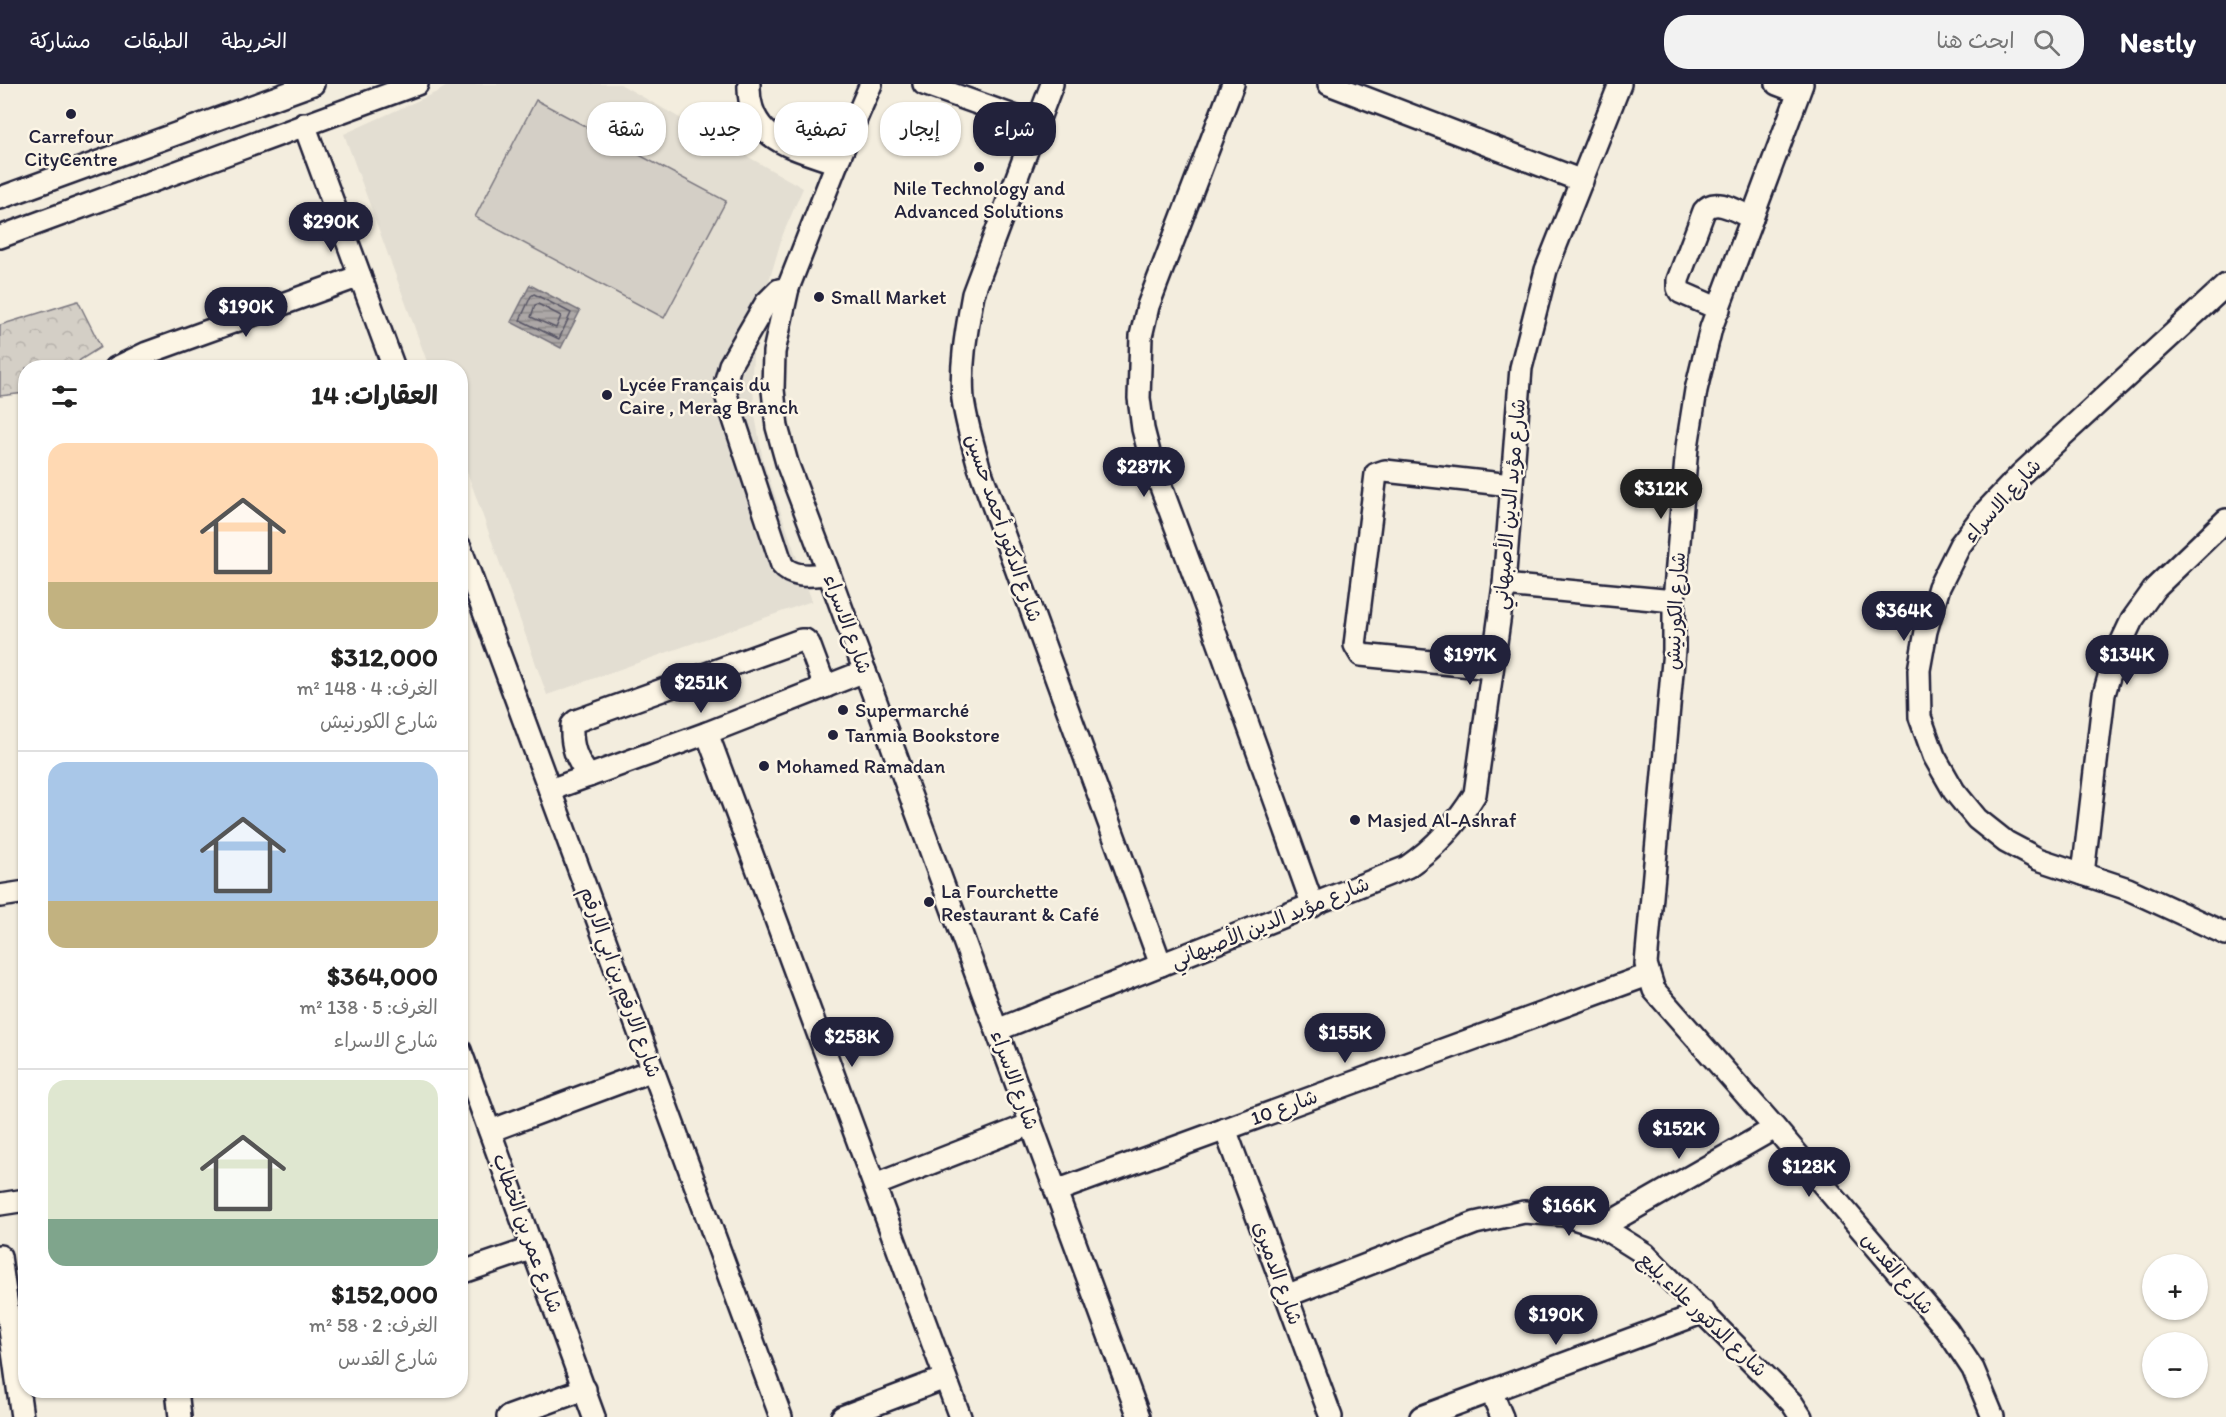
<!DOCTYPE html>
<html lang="ar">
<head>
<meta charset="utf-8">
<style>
	body { margin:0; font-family:Itim,"Playpen Sans Arabic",sans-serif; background:#f2f2f2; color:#222; direction:rtl; height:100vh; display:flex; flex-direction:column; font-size:22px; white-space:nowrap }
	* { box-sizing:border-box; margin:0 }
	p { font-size:20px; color:#767676 }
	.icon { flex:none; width:33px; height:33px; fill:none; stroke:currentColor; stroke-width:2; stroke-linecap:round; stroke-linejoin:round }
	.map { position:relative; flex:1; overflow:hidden; direction:ltr }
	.side { position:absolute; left:18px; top:276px; width:450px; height:1038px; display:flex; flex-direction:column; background:#fff; border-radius:24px; box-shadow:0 2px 4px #0004; direction:rtl }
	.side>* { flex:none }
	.banner { position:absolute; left:486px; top:18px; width:570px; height:54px; direction:rtl; display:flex; gap:12px }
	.fabs { position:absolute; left:2142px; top:1170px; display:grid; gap:12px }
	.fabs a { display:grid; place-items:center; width:66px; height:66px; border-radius:50%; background:#fff; box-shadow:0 2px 4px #0004; font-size:30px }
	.price { position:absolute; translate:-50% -51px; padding:0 14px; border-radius:21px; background:#22223b; color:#fff; font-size:20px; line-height:39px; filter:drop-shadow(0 2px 3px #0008) }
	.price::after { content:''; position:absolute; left:50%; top:36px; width:18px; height:14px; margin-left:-9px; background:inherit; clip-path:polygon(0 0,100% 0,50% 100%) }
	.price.active { background:#222; color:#fff }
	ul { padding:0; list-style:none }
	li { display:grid; align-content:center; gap:12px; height:318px; padding:0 30px }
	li+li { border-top:2px solid #e0e0e0 }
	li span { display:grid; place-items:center; height:186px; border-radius:18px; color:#555 }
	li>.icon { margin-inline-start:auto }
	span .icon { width:108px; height:108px; fill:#fffc; stroke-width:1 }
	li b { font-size:26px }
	h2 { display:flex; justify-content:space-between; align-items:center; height:72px; padding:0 30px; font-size:26px }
	.chip { padding:0 21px; border-radius:24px; background:#fff; box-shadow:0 2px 4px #0004; font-size:21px; line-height:54px }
	.chip.active { background:#22223b; color:#fff }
	header { display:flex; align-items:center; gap:36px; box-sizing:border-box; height:84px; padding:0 30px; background:#22223b; color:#fff }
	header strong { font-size:28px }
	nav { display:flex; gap:33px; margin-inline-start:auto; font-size:21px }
	.search { width:420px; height:54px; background:#f2f2f2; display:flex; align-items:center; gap:15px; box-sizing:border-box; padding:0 21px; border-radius:24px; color:#767676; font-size:22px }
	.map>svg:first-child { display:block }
	.built { fill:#e3ded2 }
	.park { fill:url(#park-crowns); stroke:#7b7880; stroke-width:1.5 }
	.garden { fill:#d4cfc6; stroke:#7b7880; stroke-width:1.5 }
	.water { fill:url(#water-rules); stroke:#75727b; stroke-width:1.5 }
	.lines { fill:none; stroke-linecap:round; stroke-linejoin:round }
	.shore { stroke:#595766; stroke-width:1.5 }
	.minor-casing { stroke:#22223b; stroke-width:26 }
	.minor { stroke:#fcf5e5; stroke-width:21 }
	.poi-dot { fill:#22223b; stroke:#fcf5e5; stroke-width:2 }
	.labels { text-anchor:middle; stroke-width:5; stroke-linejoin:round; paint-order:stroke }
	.poi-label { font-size:20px; fill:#22223b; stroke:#fcf5e5; text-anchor:start }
	.street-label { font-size:20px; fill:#22223b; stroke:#fcf5e5 }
</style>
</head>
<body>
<header>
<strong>Nestly</strong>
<div class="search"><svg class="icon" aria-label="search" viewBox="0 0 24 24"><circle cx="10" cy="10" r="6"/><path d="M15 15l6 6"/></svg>ابحث هنا</div>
<nav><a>الخريطة</a><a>الطبقات</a><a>مشاركة</a></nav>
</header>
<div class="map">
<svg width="2226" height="1333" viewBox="0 0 2226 1333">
	<defs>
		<pattern id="park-crowns" width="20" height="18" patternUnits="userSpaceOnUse" patternTransform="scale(1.5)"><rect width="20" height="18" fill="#d4cfc6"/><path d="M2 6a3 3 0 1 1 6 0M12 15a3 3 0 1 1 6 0" fill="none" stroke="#b6b1ab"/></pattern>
		<pattern id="water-rules" width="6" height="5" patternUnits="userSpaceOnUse" patternTransform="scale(1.5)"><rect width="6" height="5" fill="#aca7a6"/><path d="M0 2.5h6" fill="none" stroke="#8c8888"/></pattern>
	</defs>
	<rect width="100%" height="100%" fill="#f3edde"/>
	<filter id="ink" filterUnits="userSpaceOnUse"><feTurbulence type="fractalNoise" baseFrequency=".0167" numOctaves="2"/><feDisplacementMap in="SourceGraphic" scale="12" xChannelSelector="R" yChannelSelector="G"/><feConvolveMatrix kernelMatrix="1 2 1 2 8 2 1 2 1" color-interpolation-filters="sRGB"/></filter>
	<g filter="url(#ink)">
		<polygon class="built" points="450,0 620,0 803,104 783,150 764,214 754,252 752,291 755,331 763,377 812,517 547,611 461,371 460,284 429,283 344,50 439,7"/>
		<polygon class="park" points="78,217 101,263 80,276 75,283 26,284 25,309 0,312 0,241"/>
		<polygon class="garden" points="536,16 726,117 664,234 475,133"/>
		<polygon class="water" points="530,201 580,227 561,264 511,238"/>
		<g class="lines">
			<g class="shore">
				<polygon points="534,210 571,229 559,255 520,236 531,212"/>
				<polygon points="538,220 561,232 556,244 531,233 535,221"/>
			</g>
			<g class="minor-casing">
				<g id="minor">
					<path d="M749,0C747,56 794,64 837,79"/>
					<polyline points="871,0 837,79 788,204 774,268 773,306 777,343 787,379 829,490 1139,1333"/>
					<polyline points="924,0 1036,40"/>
					<path d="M1052,0L973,210C967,244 960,280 963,315C966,338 973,360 979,383L1161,881"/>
					<polyline points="1233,0 1148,222 1141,252 1139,314 1143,345 1151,376 1207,526 1313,822"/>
					<polyline points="1329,0 1582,97"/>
					<polyline points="1777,0 1798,8"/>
					<polyline points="1802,0 1711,244 1696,306 1687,363 1674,517 1674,566 1646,880 1654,906 1775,1044 1947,1246 1973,1285 1993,1333"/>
					<polyline points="304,40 394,284"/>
					<polyline points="0,114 313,0"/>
					<polyline points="0,153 417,0"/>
					<polyline points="2226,201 2021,390 1986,427 1960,461 1939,503 1926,547 1919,586 1920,633 1934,672 1954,707 1977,735 2006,758 2038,775 2128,805 2226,850"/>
					<path d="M788,204L779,206L766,219L730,281L726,296V311L782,481C793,495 813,491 829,490"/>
					<path d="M1719,225L1680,208L1678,204V196L1704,127C1715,112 1738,128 1752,134"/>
					<polyline points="116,284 147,269 360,192"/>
					<polyline points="460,463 781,1333"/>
					<polyline points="1504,501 1674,517"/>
					<polyline points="1492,584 1361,571 1355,561 1376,390 1385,387 1511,401"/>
					<polyline points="707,649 960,1333"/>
					<path d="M589,692C576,676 571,662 572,641L576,637L801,556H805L809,560L825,603"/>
					<polyline points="550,706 707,649 865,587"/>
					<polyline points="2083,790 2104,610 2115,572 2132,536 2155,504 2226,436"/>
					<polyline points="0,812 26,808"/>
					<path d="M997,946L1407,783C1436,763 1457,740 1475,710L1504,501L1521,284L1546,186L1620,0"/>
					<polyline points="460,966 594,1333"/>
					<polyline points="1225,1045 1331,1333"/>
					<polyline points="490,1047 653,986"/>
					<polyline points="875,1101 1031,1040"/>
					<polyline points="1056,1107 1648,891"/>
					<polyline points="0,1120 26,1116"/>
					<polyline points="1602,1143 1775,1044"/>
					<polyline points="0,1172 22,1333"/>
					<polyline points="460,1189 533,1164"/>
					<polyline points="1286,1212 1475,1139 1524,1128 1564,1131 1602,1143 1645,1170 1792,1319 1801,1333"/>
					<polyline points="177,1306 180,1333"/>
					<polyline points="1491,1307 1502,1333"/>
					<polyline points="508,1333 585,1305"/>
					<polyline points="842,1333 945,1294"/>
					<polyline points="1421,1333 1704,1228"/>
				</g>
			</g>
			<use href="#minor" class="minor"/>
		</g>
	</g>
	<g class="poi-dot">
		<circle cx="71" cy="30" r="6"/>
		<circle cx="979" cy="83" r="6"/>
		<circle cx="819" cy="213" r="6"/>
		<circle cx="607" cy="311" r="6"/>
		<circle cx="843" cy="626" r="6"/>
		<circle cx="833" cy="651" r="6"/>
		<circle cx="764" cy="682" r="6"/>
		<circle cx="1355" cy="736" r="6"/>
		<circle cx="929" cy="818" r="6"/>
	</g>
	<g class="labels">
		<g class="poi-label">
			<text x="71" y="59" text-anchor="middle">Carrefour<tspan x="71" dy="23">CityCentre</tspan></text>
			<text x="979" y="111" text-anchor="middle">Nile Technology and<tspan x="979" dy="23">Advanced Solutions</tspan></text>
			<text x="831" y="220">Small Market</text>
			<text x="619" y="307">Lycée Français du<tspan x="619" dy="23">Caire , Merag Branch</tspan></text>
			<text x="855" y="633">Supermarché</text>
			<text x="845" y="658">Tanmia Bookstore</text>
			<text x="776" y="689">Mohamed Ramadan</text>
			<text x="1367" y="743">Masjed Al-Ashraf</text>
			<text x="941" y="814">La Fourchette<tspan x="941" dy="23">Restaurant &amp; Café</tspan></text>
		</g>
		<g class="street-label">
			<text transform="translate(2002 416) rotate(-48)" y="7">شارع الاسراء</text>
			<text transform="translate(1509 420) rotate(-85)" y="7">شارع مؤيد الدين الأصبهاني</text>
			<text transform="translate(1004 444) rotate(71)" y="7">شارع الدكتور أحمد حسين</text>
			<text transform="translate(1675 527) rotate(-87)" y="7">شارع الكورنيش</text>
			<text transform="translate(848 540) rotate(70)" y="7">شارع الاسراء</text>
			<text transform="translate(1270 838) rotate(-22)" y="7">شارع مؤيد الدين الأصبهاني</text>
			<text transform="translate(621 898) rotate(70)" y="7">شارع الارقم بن ابي الارقم</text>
			<text transform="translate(1015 996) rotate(70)" y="7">شارع الاسراء</text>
			<text transform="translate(1284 1023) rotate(-20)" y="7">شارع 10</text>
			<text transform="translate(528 1149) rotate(70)" y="7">شارع عمر بن الخطاب</text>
			<text transform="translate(1278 1189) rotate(70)" y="7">شارع الدميرى</text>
			<text transform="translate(1898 1189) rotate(50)" y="7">شارع القدس</text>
			<text transform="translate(1703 1230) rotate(44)" y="7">شارع الدكتور علاء بلبع</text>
		</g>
	</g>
</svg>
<div class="fabs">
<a>+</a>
<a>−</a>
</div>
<b class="price" style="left:331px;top:169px">$290K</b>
<b class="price" style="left:246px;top:254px">$190K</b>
<b class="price" style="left:1144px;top:414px">$287K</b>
<b class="price active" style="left:1661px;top:436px">$312K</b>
<b class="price" style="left:1904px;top:558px">$364K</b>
<b class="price" style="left:1470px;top:602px">$197K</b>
<b class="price" style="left:2127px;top:602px">$134K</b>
<b class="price" style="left:701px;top:630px">$251K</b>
<b class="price" style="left:1345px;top:980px">$155K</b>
<b class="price" style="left:852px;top:984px">$258K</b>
<b class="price" style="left:1679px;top:1076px">$152K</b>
<b class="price" style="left:1809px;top:1114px">$128K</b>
<b class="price" style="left:1569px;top:1153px">$166K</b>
<b class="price" style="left:1556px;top:1262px">$190K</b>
<div class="banner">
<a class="chip active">شراء</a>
<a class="chip">إيجار</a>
<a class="chip">تصفية</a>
<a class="chip">جديد</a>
<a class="chip">شقة</a>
</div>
<section class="side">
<h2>العقارات: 14<svg class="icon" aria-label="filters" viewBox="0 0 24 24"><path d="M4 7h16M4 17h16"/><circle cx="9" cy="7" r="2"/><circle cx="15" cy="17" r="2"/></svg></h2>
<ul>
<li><span style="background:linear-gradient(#ffd9b3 75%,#c2b280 0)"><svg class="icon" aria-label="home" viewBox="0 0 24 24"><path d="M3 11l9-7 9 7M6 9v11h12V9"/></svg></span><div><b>$312,000</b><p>الغرف: 4 · 148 m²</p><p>شارع الكورنيش</p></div></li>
<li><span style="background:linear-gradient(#a9c7e8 75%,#c2b280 0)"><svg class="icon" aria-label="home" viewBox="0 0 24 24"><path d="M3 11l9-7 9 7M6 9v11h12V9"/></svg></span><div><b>$364,000</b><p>الغرف: 5 · 138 m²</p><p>شارع الاسراء</p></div></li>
<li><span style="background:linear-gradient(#dfe7d0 75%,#7fa58c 0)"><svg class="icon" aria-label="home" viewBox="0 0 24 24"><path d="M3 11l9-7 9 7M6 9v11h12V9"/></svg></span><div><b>$152,000</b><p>الغرف: 2 · 58 m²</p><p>شارع القدس</p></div></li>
</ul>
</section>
</div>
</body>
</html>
